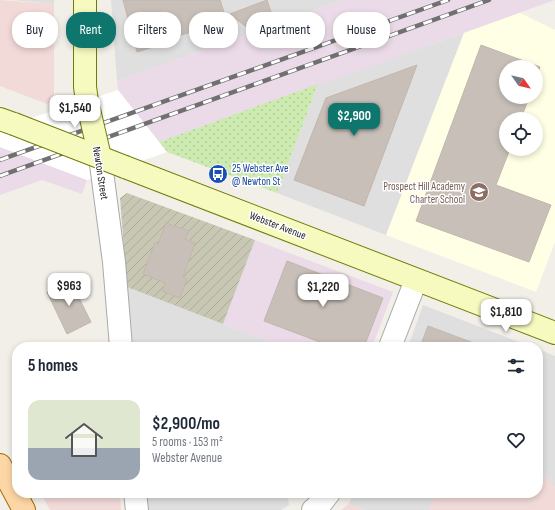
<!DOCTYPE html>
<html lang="en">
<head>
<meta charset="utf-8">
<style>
	body { margin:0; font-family:"Sofia Sans Condensed",sans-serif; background:#f6f6f7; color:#1f2937; height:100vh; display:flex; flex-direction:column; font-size:15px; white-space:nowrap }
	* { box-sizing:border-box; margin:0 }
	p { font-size:13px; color:#747a83 }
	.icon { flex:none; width:22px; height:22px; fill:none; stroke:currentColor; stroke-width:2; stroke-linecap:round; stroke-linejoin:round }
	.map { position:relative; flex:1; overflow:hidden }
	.panel { position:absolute; left:12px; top:342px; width:531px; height:156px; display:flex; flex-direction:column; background:#fff; border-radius:16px; box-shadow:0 2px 6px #0003 }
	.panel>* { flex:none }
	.banner { position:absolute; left:12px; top:12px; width:531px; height:36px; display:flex; gap:8px }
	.needle { width:26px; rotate:124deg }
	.controls { position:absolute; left:499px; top:60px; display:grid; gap:8px }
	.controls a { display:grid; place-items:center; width:44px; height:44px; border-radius:50%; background:#fff; box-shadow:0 2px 6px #0003; font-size:20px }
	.price { position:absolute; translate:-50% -34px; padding:0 9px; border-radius:8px; background:#fff; color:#222; font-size:13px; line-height:26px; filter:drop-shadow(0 1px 2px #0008) }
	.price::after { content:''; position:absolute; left:50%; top:24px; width:12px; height:9px; margin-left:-6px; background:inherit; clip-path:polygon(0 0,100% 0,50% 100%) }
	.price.selected { background:#0f766e; color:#fff }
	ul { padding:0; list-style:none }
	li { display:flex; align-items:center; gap:12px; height:100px; padding:0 16px }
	li span { display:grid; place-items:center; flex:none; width:112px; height:80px; border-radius:12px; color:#555 }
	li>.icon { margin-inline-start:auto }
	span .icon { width:48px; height:48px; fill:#fffc; stroke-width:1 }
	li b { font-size:17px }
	h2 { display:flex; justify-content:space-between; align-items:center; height:48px; padding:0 16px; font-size:17px }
	.chip { padding:0 14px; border-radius:16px; background:#fff; box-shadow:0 2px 6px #0003; font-size:14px; line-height:36px }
	.chip.selected { background:#0f766e; color:#fff }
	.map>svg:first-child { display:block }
	.residential { fill:#e0dfdf }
	.commercial { fill:#f2dad9 }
	.industrial { fill:#ebdbe8 }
	.education { fill:#ffffe5; fill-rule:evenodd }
	.construction { fill:url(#construction-furrows) }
	.grass { fill:url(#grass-dots) }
	.pier { fill:#fff }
	.building { fill:#c7bfb8; stroke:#c4b6ab }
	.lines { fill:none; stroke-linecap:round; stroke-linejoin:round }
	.street-casing { stroke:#a9a9a9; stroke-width:24 }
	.secondary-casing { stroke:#707d05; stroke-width:24 }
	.primary-casing { stroke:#a06b00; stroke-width:24 }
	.street { stroke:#fff; stroke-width:22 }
	.secondary { stroke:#f7fabf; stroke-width:22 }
	.primary { stroke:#fcd6a4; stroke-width:22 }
	.rail-casing { stroke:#707070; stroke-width:4.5 }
	.rail { stroke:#fff; stroke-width:3; stroke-dasharray:9; stroke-linecap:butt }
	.secondary-bridge-casing { stroke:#707d05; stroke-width:24; stroke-linecap:butt }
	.secondary-bridge { stroke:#f7fabf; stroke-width:22 }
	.labels { text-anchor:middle; stroke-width:3; stroke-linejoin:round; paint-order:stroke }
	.transit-label { font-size:11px; fill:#164399; stroke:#fff; text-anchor:start }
	.street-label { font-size:11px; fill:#222; stroke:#fff }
	.education-label { font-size:11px; fill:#785e54; stroke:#fff; text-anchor:end }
</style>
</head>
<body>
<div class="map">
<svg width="555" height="510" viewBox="0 0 555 510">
	<defs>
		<pattern id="construction-furrows" width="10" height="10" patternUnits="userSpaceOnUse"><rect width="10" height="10" fill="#c7c7b4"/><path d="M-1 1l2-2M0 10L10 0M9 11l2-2" fill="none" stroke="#abab9a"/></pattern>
		<pattern id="grass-dots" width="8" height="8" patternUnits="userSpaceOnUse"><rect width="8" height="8" fill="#cdebb0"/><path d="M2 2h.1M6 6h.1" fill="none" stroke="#b0c997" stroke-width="1.8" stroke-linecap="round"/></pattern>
	</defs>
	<rect width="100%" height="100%" fill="#f2efe9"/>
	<g class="residential">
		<polygon points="12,0 54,0 54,4"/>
		<polygon points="111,0 343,0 117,81"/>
		<polygon points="464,33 386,235 277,193 318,84"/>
		<polygon points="127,287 223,324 285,347 133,347"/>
		<polygon points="423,305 532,347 408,347"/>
		<polygon points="538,349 555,356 555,487 542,473 538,471"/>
		<polygon points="147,493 287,493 289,505 281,510 149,510"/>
		<polygon points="353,493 436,493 429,510 364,510 349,504"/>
	</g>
	<g class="commercial">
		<polygon points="0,0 54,4 54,101 47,104 0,86"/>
		<polygon points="538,471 542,473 555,487 555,510 429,510 436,493 538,493"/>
		<polygon points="41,493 120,493 121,510 50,510"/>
		<polygon points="349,504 364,510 341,510"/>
	</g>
	<g class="industrial">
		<polygon points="343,0 555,0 159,142 118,90 117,81"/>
		<polygon points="0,147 87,180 82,194 42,180 0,195"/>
		<polygon points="255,240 393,292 372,347 285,347 223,324"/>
	</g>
	<path class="education" d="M520,13L555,30V242L536,292L386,235L464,33ZM506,67H536V97H506ZM506,119H536V149H506Z"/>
	<polygon class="construction" points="127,193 255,240 223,324 127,287 120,198"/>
	<polygon class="grass" points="318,84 277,193 167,152 159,142"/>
	<polygon class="pier" points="118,90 167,152 87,180 0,147 0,128"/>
	<g class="building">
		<polygon points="123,0 220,0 227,21 171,38 172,41 137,52"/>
		<polygon points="267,0 274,21 249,29 230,14"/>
		<polygon points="481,45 540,67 536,78 536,67 506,67 506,97 529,97 521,119 506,119 506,149 510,149 496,185 551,205 529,262 416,221"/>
		<polygon points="417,65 364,206 294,180 326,98"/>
		<polygon points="166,223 189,231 185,239 195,243 183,277 187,279 180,298 162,291 165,283 143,274 155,242 158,244"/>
		<polygon points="287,261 383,298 364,347 333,347 264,321"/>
		<polygon points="70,280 91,322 67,334 47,292"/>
		<polygon points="428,326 479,345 479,347 420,347"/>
	</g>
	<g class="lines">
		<g class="street-casing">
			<g id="street">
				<polyline points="100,157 114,262 121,347"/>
				<polyline points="390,347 416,280"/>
				<polyline points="135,493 137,510"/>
				<polyline points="313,510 322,502 329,493"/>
			</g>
		</g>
		<g class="secondary-casing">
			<g id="secondary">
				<polyline points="85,0 85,87 87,101"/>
				<polyline points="0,119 14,124"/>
				<polyline points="125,167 555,333"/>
			</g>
		</g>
		<g class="primary-casing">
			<polyline id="primary" points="0,465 24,510"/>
		</g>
		<use href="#street" class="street"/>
		<use href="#secondary" class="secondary"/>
		<use href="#primary" class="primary"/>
		<g class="rail-casing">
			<g id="rail">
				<polyline points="0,160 448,0"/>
				<polyline points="0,176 489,0"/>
			</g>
		</g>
		<use href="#rail" class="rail"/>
		<g class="secondary-bridge-casing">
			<g id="secondary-bridge">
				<polyline points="87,101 100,157"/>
				<polyline points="14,124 125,167"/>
			</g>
		</g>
		<use href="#secondary-bridge" class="secondary-bridge"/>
	</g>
	<defs>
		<g id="bus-disc" transform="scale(1)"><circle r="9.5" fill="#1a4fb4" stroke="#fff"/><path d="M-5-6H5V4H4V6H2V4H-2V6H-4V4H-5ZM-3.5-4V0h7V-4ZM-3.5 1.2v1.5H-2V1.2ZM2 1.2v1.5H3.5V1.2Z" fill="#fff"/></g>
		<g id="school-disc" transform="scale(1)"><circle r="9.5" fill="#8d6e63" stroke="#fff"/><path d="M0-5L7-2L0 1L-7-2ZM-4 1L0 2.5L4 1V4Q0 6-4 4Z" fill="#fff"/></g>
	</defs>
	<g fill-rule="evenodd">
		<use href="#bus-disc" x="218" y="174"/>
		<use href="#school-disc" x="479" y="192"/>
	</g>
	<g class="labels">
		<g class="transit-label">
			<text x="232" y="172">25 Webster Ave<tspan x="232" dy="13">@ Newton St</tspan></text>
		</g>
		<g class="street-label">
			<text transform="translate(101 173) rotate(81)" y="4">Newton Street</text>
			<text transform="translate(278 225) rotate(21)" y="4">Webster Avenue</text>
		</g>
		<g class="education-label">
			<text x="465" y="190">Prospect Hill Academy<tspan x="465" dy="13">Charter School</tspan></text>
		</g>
	</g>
</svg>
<div class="controls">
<a><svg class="needle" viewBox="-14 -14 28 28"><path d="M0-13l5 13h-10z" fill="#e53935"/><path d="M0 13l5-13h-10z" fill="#747a83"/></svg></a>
<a><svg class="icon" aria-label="locate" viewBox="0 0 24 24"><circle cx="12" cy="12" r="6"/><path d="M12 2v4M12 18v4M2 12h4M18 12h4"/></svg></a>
</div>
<b class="price" style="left:75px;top:129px">$1,540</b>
<b class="price selected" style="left:354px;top:137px">$2,900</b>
<b class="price" style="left:69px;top:307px">$963</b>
<b class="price" style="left:323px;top:308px">$1,220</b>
<b class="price" style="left:506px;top:333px">$1,810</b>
<div class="banner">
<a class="chip">Buy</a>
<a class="chip selected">Rent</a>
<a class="chip">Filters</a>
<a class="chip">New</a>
<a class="chip">Apartment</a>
<a class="chip">House</a>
</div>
<section class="panel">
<h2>5 homes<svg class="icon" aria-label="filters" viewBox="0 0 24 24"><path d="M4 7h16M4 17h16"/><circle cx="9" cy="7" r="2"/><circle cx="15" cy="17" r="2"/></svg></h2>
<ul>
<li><span style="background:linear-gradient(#dfe7d0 60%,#9aa5b1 0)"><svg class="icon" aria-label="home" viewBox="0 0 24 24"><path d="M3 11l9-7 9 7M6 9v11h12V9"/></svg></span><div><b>$2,900/mo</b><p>5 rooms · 153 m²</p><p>Webster Avenue</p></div><svg class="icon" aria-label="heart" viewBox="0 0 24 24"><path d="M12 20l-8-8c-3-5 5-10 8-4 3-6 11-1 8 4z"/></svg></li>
</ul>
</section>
</div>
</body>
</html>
